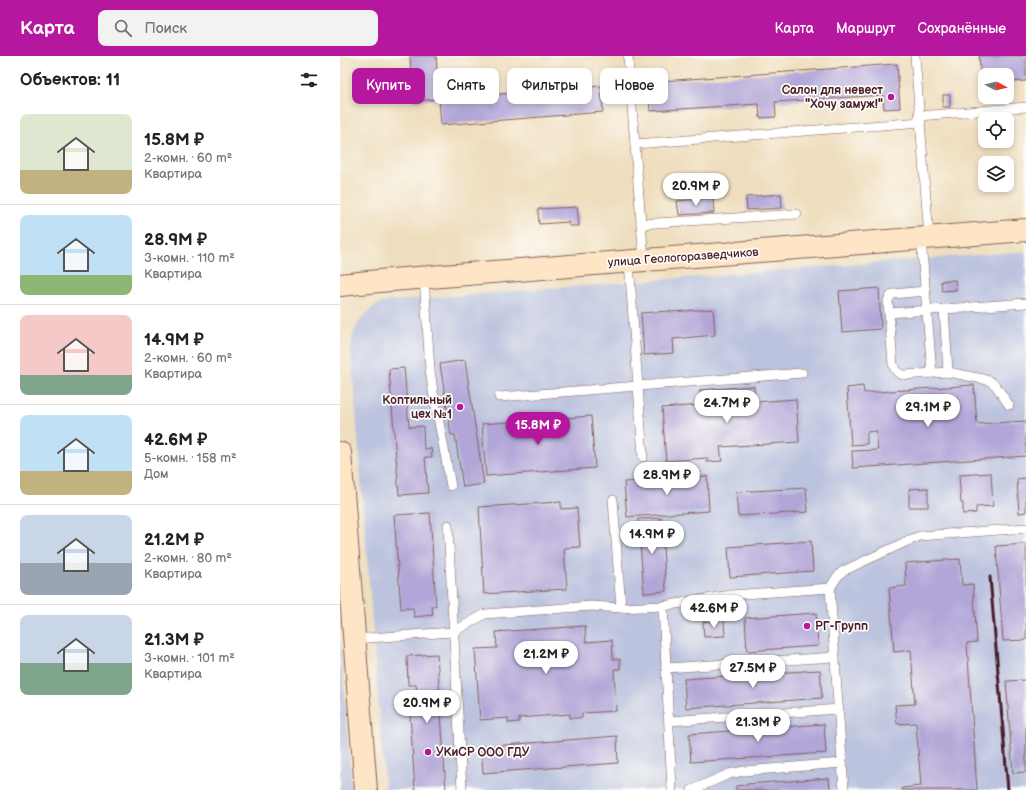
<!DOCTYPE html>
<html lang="ru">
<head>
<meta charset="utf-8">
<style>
	body { margin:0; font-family:"Balsamiq Sans",sans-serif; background:#f2f2f2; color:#222; height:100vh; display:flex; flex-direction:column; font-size:15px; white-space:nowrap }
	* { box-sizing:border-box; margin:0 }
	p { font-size:13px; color:#767676 }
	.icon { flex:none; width:22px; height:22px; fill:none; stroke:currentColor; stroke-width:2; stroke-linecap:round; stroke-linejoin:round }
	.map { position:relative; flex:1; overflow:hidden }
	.panel { display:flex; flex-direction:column; background:#fff; width:340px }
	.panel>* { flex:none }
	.banner { position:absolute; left:12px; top:12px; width:380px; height:36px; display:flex; gap:8px }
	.needle { width:26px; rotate:97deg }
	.tools { position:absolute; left:638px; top:12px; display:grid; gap:8px }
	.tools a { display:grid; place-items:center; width:36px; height:36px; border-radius:8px; background:#fff; box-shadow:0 2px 6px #0003; font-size:20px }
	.price { position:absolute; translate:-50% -34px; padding:0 9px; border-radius:14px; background:#fff; color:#222; font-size:13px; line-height:26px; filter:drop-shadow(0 1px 2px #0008) }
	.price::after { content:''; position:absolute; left:50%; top:24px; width:12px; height:9px; margin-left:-6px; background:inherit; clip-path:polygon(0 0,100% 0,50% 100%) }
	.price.current { background:#b5179e; color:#fff }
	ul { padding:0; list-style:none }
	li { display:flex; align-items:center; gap:12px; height:100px; padding:0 20px }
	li+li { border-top:1px solid #e0e0e0 }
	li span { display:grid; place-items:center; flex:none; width:112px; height:80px; border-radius:8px; color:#555 }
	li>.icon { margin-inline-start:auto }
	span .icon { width:48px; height:48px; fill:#fffc; stroke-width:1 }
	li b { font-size:17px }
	h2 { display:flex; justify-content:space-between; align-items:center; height:48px; padding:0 20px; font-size:17px }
	.pill { padding:0 14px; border-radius:8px; background:#fff; box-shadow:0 2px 6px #0003; font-size:14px; line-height:36px }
	.pill.current { background:#b5179e; color:#fff }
	header { display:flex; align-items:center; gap:24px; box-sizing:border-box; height:56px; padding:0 20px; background:#b5179e; color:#fff }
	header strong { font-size:19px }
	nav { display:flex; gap:22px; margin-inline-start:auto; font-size:14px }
	.search { width:280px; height:36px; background:#f2f2f2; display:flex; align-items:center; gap:10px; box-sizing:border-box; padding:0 14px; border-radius:8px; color:#767676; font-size:15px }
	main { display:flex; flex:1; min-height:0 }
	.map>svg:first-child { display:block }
	.industrial { fill:#bcc3de }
	.building { fill:#b2a6d8 }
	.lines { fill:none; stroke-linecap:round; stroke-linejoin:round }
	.lane-casing { stroke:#84625e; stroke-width:10 }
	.secondary-casing { stroke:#84625e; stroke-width:24 }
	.lane { stroke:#fff; stroke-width:9 }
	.secondary { stroke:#fde5c5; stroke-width:22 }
	.rail { stroke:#4a1f2b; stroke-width:3 }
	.poi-dot { fill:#b5179e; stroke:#fdfcf7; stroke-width:1.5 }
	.labels { text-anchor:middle; stroke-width:3.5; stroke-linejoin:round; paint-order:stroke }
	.poi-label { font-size:12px; font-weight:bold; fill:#4a1f2b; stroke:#fdfcf7; text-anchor:end }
	.street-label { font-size:12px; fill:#4a1f2b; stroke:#fdfcf7 }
</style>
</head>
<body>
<header>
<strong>Карта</strong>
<div class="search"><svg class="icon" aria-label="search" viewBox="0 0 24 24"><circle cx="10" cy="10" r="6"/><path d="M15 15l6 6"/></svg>Поиск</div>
<nav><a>Карта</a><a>Маршрут</a><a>Сохранённые</a></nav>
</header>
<main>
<section class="panel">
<h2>Объектов: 11<svg class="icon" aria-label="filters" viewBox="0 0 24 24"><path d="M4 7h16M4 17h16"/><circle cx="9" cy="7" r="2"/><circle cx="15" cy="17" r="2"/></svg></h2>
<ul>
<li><span style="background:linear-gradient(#dfe7d0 70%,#c2b280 0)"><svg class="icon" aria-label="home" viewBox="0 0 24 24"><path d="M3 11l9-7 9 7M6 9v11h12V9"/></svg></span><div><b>15.8M ₽</b><p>2-комн. · 60 m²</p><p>Квартира</p></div></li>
<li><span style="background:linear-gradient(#bfe0f5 75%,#8fb573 0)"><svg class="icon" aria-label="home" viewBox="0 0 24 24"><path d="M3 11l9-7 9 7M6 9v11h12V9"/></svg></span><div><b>28.9M ₽</b><p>3-комн. · 110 m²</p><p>Квартира</p></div></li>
<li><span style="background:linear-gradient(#f6c9c9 75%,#7fa58c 0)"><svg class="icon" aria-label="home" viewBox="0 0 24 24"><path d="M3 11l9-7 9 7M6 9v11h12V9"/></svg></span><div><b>14.9M ₽</b><p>2-комн. · 60 m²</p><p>Квартира</p></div></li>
<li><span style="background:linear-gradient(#bfe0f5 70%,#c2b280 0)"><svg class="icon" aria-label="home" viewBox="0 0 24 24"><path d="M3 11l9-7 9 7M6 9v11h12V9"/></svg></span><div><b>42.6M ₽</b><p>5-комн. · 158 m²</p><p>Дом</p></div></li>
<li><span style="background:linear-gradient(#c9d6e8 60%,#9aa5b1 0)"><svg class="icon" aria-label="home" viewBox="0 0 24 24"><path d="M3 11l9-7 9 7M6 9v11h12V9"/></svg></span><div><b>21.2M ₽</b><p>2-комн. · 80 m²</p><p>Квартира</p></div></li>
<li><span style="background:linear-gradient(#c9d6e8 60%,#7fa58c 0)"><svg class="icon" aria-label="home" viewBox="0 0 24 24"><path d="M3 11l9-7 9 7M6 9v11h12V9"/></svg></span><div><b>21.3M ₽</b><p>3-комн. · 101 m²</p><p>Квартира</p></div></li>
</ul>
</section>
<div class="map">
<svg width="686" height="734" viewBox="0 0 686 734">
	<rect width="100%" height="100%" fill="#fdfcf7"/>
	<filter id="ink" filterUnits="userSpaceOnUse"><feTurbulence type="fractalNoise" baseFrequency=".025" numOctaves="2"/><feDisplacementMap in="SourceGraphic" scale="8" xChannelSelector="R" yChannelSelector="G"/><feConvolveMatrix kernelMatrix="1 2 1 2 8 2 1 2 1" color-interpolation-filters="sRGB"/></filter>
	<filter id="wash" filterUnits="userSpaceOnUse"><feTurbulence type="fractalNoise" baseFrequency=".012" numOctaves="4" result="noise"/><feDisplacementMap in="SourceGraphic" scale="16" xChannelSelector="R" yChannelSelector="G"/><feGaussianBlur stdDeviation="0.9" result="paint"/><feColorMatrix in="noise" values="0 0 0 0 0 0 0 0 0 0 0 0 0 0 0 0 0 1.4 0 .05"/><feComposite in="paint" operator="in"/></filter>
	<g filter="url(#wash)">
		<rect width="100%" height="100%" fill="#efdebe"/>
		<g class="industrial">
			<polygon points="686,195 686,734 45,734 11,292 13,278 19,266 27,257 36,249 50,245"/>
			<polygon points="0,585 12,734 0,734"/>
		</g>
		<g id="blocks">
			<g class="building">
				<polygon points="70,0 96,0 99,43 261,30 263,56 101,69 99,43 73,45"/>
				<polygon points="639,0 686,0 686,25 667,26 667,19 645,19 645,28 641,28"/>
				<polygon points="557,8 560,52 544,53 543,39 435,46 436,61 420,62 419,48 310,55 308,26"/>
				<rect x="603" y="39" width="7" height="12"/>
				<polygon points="441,138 442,152 407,154 406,141"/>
				<polygon points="373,142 374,157 339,159 337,145"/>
				<polygon points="237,151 239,170 229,170 229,166 199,168 198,153"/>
				<polygon points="615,224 616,234 602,235 601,225"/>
				<polygon points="539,232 541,273 502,276 499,235"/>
				<polygon points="373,253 375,279 333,283 334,297 304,299 301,257 330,255 330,256"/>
				<polygon points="125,304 144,428 123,431 115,379 111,379 100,308"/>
				<polygon points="64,312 69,371 83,370 84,393 91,392 92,401 85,401 88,437 59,439 49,313"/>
				<polygon points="634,329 637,368 686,365 686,400 513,412 512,395 538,394 536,375 527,376 527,388 511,389 507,332 523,330 524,337"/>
				<polygon points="414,330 415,346 456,343 459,386 380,391 382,405 367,406 367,402 326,405 322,352 361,349 360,334"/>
				<polygon points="251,360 255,412 146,420 142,368"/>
				<polygon points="651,417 653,450 636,451 636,457 623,458 623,447 621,447 619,419"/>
				<polygon points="367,420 369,455 287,461 284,426"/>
				<polygon points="686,422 686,456 679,457 677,423"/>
				<polygon points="466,432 468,456 398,460 396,436"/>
				<polygon points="588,432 588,451 569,451 569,433"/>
				<polygon points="221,446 221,453 237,452 240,491 224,492 227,533 144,538 139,451"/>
				<polygon points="90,457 96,550 92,550 93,559 74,561 73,552 61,553 54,459"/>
				<polygon points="321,462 326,535 304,537 298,463"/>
				<polygon points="471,485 473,515 390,521 388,491"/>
				<polygon points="686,488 686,584 663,585 656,490"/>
				<polygon points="620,503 622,529 633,528 637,586 627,587 637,734 562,734 562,732 581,730 576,667 557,668 555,649 575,648 571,594 554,596 549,532 566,530 565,507"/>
				<polygon points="476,557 478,590 407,595 405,562"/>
				<polygon points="384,564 385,580 364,581 363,566"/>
				<polygon points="245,570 246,586 272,584 273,603 280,603 280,613 274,613 276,655 242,657 242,662 230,662 230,658 179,662 179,666 168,667 168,662 140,664 135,593 157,592 156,576"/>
				<polygon points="97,598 106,734 75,734 70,658 71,655 74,653 79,651 78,637 77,637 76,629 68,629 67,600"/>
				<polygon points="480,614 482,642 346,652 344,623"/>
				<polygon points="686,624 686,716 673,717 666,625"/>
				<polygon points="484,668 486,697 351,706 349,678"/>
				<polygon points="277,680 278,707 143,717 141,691"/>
				<polygon points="489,722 490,734 396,734 396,730 407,729 407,728"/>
			</g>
		</g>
	</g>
	<g filter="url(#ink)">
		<use href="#blocks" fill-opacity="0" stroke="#84625e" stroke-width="1"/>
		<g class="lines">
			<g class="lane-casing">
				<g id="lane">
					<polyline points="288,0 304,204"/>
					<polyline points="575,0 589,181"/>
					<polyline points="580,60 686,51"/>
					<polyline points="295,88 581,66"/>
					<polyline points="301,168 457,158"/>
					<polyline points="581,182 592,317"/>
					<polyline points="84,221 90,314 93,335 111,430"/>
					<path d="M586,235L553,238L550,241L548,245L553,308C555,315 557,317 563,319L608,316L643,323L650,325L656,330L669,349"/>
					<polyline points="604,253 608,316"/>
					<polyline points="549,257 686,247"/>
					<polyline points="159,341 298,330 289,206"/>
					<polyline points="303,401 298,330 462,317"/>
					<polyline points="273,444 281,552"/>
					<polyline points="108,469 122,734"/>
					<polyline points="323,550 332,734"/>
					<polyline points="14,583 113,576 145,558 251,550 281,552 323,550 391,539 490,532"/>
					<polyline points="326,612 495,601"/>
					<polyline points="329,665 499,653"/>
					<polyline points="352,734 389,718 404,715 502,707"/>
					<polyline points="504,734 490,532 497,521 503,515 572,483 580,480 686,472"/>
				</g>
			</g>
			<g class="secondary-casing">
				<g id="secondary">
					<polyline points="0,229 39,225 686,174"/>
					<polyline points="0,397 26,734"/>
				</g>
			</g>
			<use href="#lane" class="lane"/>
			<use href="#secondary" class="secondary"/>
			<polyline class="rail" points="650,521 668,734"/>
		</g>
	</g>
	<g class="poi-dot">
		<circle cx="551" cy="41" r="4"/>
		<circle cx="120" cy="351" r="4"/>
		<circle cx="467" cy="570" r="4"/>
		<circle cx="88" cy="696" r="4"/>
	</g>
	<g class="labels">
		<g class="poi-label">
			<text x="543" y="38">Салон для невест<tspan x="543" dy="14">"Хочу замуж!"</tspan></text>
			<text x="112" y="348">Коптильный<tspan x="112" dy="14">цех №1</tspan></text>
			<text x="475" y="574" text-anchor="start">РГ-Групп</text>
			<text x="96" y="700" text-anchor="start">УКиСР ООО ГДУ</text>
		</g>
		<g class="street-label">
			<text transform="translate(343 201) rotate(-4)" y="4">улица Геологоразведчиков</text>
		</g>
	</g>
</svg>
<div class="tools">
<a><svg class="needle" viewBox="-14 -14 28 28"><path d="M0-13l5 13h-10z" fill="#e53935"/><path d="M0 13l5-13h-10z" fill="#767676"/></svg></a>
<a><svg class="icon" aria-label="locate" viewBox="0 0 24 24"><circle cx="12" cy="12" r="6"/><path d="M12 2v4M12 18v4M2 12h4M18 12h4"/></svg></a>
<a><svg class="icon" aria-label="layers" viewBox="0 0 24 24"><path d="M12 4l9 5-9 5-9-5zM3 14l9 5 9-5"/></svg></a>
</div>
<b class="price" style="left:356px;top:151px">20.9M ₽</b>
<b class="price" style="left:387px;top:368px">24.7M ₽</b>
<b class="price" style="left:588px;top:372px">29.1M ₽</b>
<b class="price current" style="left:198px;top:390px">15.8M ₽</b>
<b class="price" style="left:327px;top:440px">28.9M ₽</b>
<b class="price" style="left:312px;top:499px">14.9M ₽</b>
<b class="price" style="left:374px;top:573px">42.6M ₽</b>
<b class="price" style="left:206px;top:619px">21.2M ₽</b>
<b class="price" style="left:413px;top:633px">27.5M ₽</b>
<b class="price" style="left:87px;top:668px">20.9M ₽</b>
<b class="price" style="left:418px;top:687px">21.3M ₽</b>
<div class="banner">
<a class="pill current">Купить</a>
<a class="pill">Снять</a>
<a class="pill">Фильтры</a>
<a class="pill">Новое</a>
</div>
</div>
</main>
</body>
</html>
